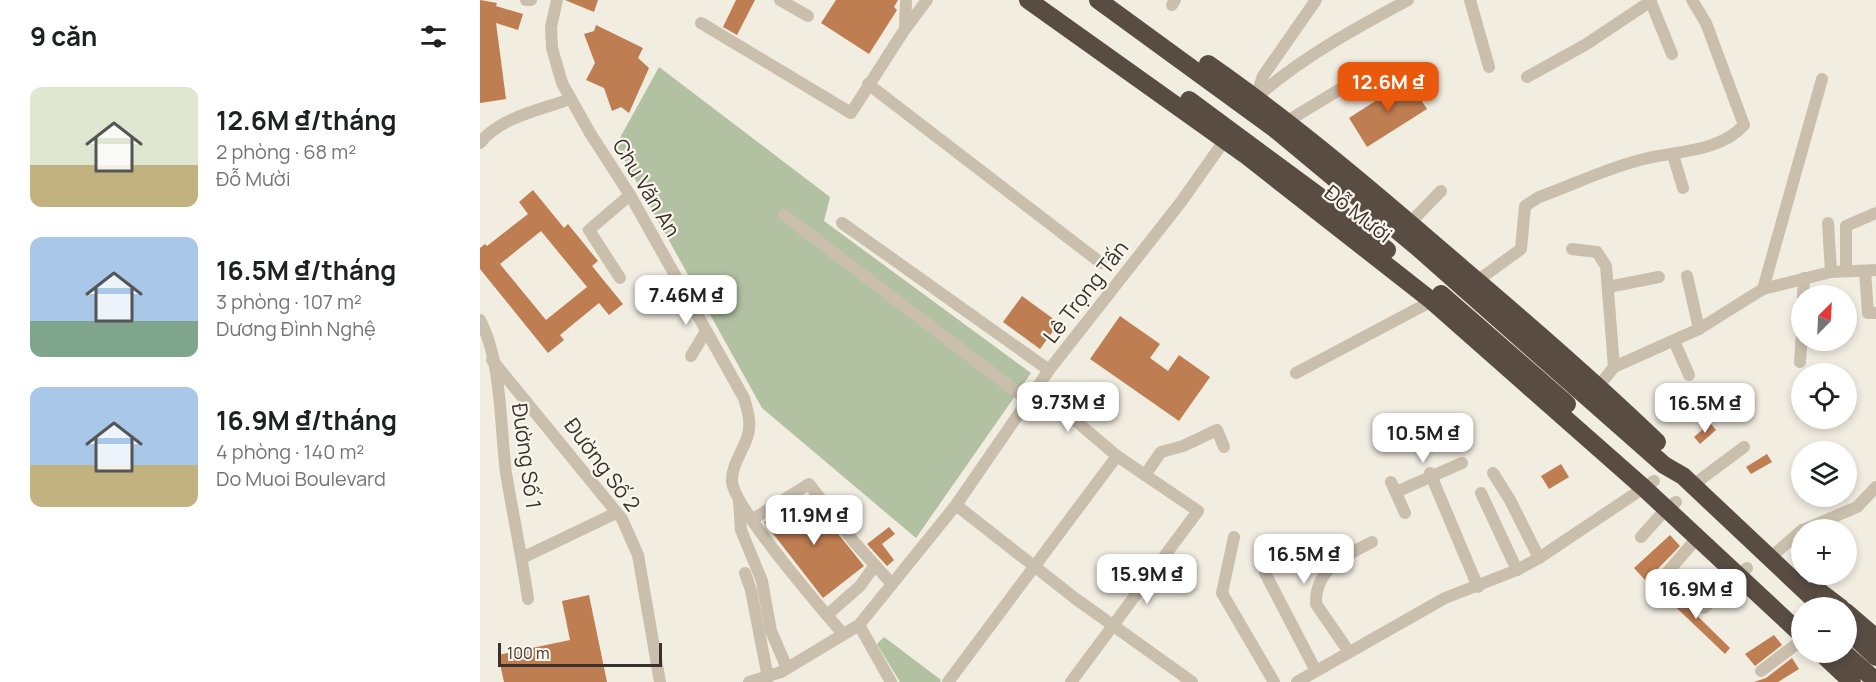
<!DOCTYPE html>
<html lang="vi">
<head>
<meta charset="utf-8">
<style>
	body { margin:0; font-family:Manrope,sans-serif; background:#f2f2f2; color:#202124; height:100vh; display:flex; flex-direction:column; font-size:22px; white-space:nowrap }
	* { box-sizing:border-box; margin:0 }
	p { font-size:20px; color:#757577 }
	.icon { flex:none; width:33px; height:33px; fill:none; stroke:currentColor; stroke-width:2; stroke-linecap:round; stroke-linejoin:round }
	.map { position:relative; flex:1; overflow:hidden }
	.sheet { display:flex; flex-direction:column; background:#fff; width:480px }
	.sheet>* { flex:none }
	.needle { width:39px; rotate:24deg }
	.controls { position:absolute; left:1311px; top:285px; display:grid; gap:12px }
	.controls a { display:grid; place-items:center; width:66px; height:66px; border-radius:50%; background:#fff; box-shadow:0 3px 9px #0003; font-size:30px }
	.scale { position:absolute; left:18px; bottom:15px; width:164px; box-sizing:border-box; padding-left:6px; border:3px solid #39312b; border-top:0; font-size:16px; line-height:21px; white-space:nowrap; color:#39312b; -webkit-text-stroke:4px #faf6ed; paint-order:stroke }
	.price { position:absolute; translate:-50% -51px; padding:0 14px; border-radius:12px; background:#fff; color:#222; font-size:20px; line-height:39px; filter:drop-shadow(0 2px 3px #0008) }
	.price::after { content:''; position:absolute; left:50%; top:36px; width:18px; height:14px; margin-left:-9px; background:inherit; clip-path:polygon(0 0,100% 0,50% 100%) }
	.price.active { background:#ea580c; color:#fff }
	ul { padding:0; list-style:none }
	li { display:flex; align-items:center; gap:18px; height:150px; padding:0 30px }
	li span { display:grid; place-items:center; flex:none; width:168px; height:120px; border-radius:12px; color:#555 }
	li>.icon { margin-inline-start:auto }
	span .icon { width:72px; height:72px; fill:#fffc; stroke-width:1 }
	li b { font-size:26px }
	h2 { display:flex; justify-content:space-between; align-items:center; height:72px; padding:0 30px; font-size:26px }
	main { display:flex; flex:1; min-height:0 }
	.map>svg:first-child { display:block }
	.green { fill:#b1c1a1 }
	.building { fill:#bf7d52; fill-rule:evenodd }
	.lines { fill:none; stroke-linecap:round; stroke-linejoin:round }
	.minor { stroke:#cabfad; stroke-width:12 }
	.highway { stroke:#594d43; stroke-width:18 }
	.labels { text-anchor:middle; stroke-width:4.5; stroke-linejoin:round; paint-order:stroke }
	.street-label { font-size:21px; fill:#39312b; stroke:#faf6ed }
</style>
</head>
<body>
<main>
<section class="sheet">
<h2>9 căn<svg class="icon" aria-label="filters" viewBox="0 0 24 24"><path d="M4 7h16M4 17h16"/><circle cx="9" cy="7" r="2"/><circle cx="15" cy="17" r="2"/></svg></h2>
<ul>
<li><span style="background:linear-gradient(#dfe7d0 65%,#c2b280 0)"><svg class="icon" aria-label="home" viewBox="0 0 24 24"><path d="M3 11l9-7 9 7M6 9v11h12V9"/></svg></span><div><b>12.6M ₫/tháng</b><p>2 phòng · 68 m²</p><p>Đỗ Mười</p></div></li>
<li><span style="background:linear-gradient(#a9c7e8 70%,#7fa58c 0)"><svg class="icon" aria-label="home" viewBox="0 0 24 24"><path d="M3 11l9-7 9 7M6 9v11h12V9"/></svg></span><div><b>16.5M ₫/tháng</b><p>3 phòng · 107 m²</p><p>Dương Đình Nghệ</p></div></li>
<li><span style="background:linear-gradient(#a9c7e8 65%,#c2b280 0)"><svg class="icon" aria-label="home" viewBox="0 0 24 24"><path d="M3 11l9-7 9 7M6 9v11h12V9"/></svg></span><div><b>16.9M ₫/tháng</b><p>4 phòng · 140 m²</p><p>Do Muoi Boulevard</p></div></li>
</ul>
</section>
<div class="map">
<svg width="1396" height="682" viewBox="0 0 1396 682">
	<rect width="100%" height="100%" fill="#f2ede1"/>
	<g class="green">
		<polygon points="179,67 350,197 344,221 551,373 436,538 282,408 136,145"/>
		<polygon points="404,637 461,680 460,682 420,682 397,644"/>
	</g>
	<g class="building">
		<polygon points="0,0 17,3 16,6 43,14 38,30 16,23 26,99 0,103"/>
		<polygon points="85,0 118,0 114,12"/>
		<polygon points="256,0 275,0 257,35 243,27"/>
		<polygon points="356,0 418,0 414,7 417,10 389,54 341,23"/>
		<polygon points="116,25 163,48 158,58 169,68 149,113 141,107 132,111 124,88 106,80 115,63 104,34 114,31"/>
		<polygon points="928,80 947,109 887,147 869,118"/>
		<path d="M53,190L84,228L88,224L118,261L112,266L143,304L129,315L119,303L80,335L84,340L68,353L0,269V248L5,244L7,246L48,214L39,202ZM61,231L107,287L66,320L20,264Z"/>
		<polygon points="542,296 579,323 560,349 523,322"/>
		<polygon points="640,316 680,344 670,358 688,371 699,355 730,377 699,421 610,359"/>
		<polygon points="1230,423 1236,430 1220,444 1214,437"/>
		<polygon points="1287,454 1292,462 1271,474 1266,467"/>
		<polygon points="1081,464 1089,477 1069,489 1061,476"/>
		<polygon points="327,495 384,566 343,598 284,522"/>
		<polygon points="409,527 415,534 402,544 414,560 407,566 387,544"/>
		<polygon points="1190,535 1200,546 1166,581 1154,568"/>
		<polygon points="1189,588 1250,648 1245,654 1183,595"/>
		<polygon points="109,595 127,682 24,682 18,655 90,640 82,601"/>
		<polygon points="1294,635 1302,645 1275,666 1265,654"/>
		<polygon points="1312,658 1319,669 1298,682 1274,682 1286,678"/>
	</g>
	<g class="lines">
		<g class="minor">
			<polyline points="46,0 51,0"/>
			<path d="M77,0L71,27L72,48L82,83L110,133L150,195L264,398C268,412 272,424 267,438C262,452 251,467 252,482C255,509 341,608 363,634"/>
			<polyline points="300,0 328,16"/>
			<polyline points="990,0 1009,67"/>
			<polyline points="1170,0 1192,54"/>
			<polyline points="692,5 695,0"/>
			<polyline points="221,23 371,113 425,29 426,0"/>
			<polyline points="426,28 447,0"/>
			<polyline points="1047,77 1105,45 1171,1"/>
			<polyline points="388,84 621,263"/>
			<polyline points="776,97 783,76 836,0"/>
			<path d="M776,98C819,59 876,28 928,0"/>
			<polyline points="806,122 895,68"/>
			<path d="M0,143C20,117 61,110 90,99"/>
			<polyline points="1193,155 1203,188"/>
			<polyline points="304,215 549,401"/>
			<polyline points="362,223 569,370"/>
			<polyline points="930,223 961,191"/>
			<polyline points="1348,223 1351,272"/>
			<polyline points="1092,249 1117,252 1126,266 1134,367"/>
			<polyline points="1366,271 1366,226 1396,213"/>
			<polyline points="1385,271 1388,313 1396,313"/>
			<polyline points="1207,276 1219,329"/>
			<polyline points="140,278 109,230 150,195"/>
			<path d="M997,281L1041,249L1045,206L1059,197C1093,185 1129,167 1164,159C1196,151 1240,152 1264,125L1226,23L1212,0"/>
			<polyline points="1128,287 1179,277"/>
			<polyline points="1283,289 1342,79"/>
			<polyline points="1323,296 1324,278"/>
			<path d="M0,320C22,361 20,427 26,473C33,515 42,557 48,599"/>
			<polyline points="1194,341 1209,375"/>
			<polyline points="211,356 226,331"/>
			<polyline points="12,360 142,519 158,555 180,682"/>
			<polyline points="1320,362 1322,332"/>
			<polyline points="816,373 952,301"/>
			<polyline points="1118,387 1134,367 1219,329 1283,289 1351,272 1396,270"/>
			<polyline points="557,388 637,456 718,511 591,682"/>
			<polyline points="950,473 998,587"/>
			<polyline points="1013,473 1030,500 1059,558"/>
			<polyline points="665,475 681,452 703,446 737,430 744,447"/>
			<polyline points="911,482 925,513"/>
			<polyline points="1213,485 1264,447"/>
			<polyline points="916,492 982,463"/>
			<polyline points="1001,493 1037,570"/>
			<polyline points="259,501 261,530 282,581 291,631 307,668"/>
			<polyline points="476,505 596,599 712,682"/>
			<polyline points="273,519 329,484 375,543 412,584"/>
			<polyline points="1323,530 1377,507 1396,487"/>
			<polyline points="754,537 742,593 794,682"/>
			<polyline points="1161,537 1186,509 1196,502"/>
			<polyline points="787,556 785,573 836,671"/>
			<polyline points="1291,557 1322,530"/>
			<polyline points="42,558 136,513"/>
			<polyline points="265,573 271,590 288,678"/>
			<polyline points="1185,575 1218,537"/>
			<polyline points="1224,608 1267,568"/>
			<polyline points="347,615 380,586 395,565"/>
			<polyline points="379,625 411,682"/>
			<path d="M869,652L836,604C835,568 865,556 892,542"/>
			<polyline points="1281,671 1322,640"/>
			<polyline points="269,682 301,672 379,625 476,505 569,370 701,202 744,141"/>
			<polyline points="468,682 637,456"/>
			<polyline points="817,682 965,598 1037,570 1059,558 1174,481"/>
		</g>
		<g class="highway">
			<polyline points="548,0 767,156 952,301 1164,488 1322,635"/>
			<polyline points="618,0 795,129 936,246 1184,465 1203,476 1343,608"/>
			<path d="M728,64C817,126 901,198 983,269C1049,325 1115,382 1177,442"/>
			<polyline points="709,100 847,202 907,250"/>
			<polyline points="961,294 1087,404"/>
			<polyline points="1336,589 1361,608"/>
			<polyline points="1366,612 1396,638"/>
			<polyline points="1366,629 1396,657"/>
			<polyline points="1340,652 1372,682"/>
			<polyline points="1363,652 1396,681"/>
		</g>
	</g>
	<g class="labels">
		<g class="street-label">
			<text transform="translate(166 188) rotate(59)" y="7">Chu Văn An</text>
			<text transform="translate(878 214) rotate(38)" y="7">Đỗ Mười</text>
			<text transform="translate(606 292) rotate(-52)" y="7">Lê Trọng Tấn</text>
			<text transform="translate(46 456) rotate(82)" y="7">Đường Số 1</text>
			<text transform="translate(122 465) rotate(53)" y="7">Đường Số 2</text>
		</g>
	</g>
</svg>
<div class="controls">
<a><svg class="needle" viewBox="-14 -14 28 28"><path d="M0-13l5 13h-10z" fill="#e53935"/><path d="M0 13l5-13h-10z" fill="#757577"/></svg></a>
<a><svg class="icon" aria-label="locate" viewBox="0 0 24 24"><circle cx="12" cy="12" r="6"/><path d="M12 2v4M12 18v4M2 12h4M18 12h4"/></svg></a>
<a><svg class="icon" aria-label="layers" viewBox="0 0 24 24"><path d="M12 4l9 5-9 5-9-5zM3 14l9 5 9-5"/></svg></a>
<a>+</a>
<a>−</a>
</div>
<div class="scale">100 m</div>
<b class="price active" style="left:908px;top:113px">12.6M ₫</b>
<b class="price" style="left:206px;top:326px">7.46M ₫</b>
<b class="price" style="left:588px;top:433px">9.73M ₫</b>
<b class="price" style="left:1225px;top:434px">16.5M ₫</b>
<b class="price" style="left:943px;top:464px">10.5M ₫</b>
<b class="price" style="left:334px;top:546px">11.9M ₫</b>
<b class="price" style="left:824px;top:585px">16.5M ₫</b>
<b class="price" style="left:667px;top:605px">15.9M ₫</b>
<b class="price" style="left:1216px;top:620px">16.9M ₫</b>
</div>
</main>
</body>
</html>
